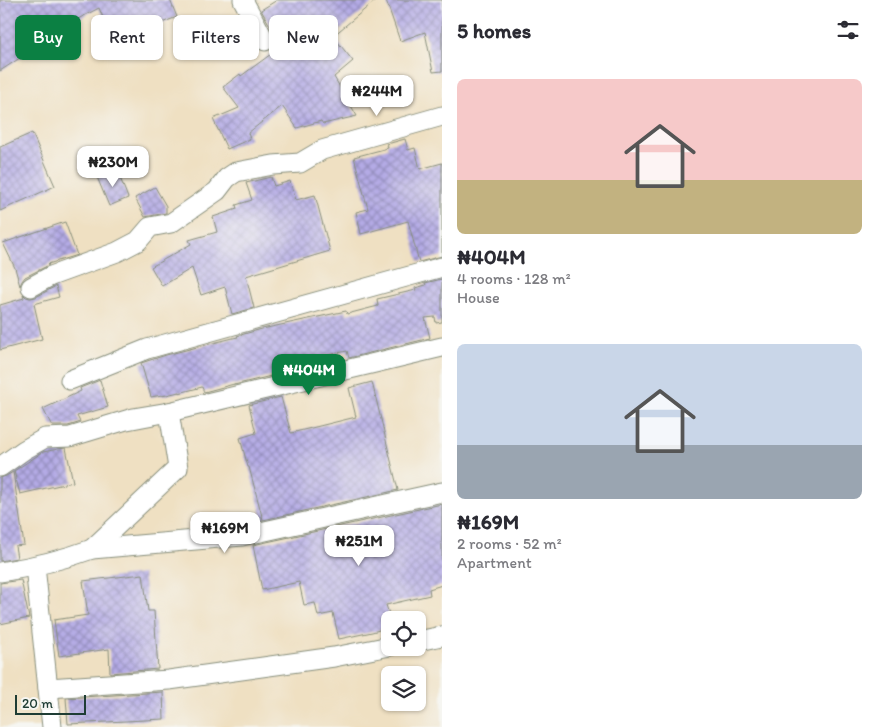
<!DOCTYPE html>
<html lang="en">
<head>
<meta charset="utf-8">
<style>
	body { margin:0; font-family:Itim,sans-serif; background:#f7f7f7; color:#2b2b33; height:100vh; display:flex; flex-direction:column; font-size:19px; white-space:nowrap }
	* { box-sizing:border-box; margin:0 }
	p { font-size:16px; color:#7c7c81 }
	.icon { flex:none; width:28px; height:28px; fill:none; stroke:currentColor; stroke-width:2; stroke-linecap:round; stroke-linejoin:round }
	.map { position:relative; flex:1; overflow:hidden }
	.details { display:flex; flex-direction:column; background:#fff; width:435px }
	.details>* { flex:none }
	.banner { position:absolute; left:15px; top:15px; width:351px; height:45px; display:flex; gap:10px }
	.buttons { position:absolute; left:381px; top:611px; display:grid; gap:10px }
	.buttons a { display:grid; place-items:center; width:45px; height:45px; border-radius:8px; background:#fff; box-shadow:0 1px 4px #0004; font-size:25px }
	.scale { position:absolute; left:15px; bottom:12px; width:71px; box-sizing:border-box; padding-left:5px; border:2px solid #1f3d34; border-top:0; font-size:14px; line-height:18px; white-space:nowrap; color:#1f3d34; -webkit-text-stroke:4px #f6f6f2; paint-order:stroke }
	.price { position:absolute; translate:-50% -42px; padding:0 11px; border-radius:10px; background:#fff; color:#222; font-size:16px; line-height:32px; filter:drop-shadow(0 1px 2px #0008) }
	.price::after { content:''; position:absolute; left:50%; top:30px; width:15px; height:11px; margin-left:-8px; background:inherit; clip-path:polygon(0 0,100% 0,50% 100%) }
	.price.selected { background:#0b8043; color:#fff }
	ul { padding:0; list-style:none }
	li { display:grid; align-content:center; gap:10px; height:265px; padding:0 15px }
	li span { display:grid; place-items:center; height:155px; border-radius:8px; color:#555 }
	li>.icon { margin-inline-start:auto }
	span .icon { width:90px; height:90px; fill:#fffc; stroke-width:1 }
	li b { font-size:21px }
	h2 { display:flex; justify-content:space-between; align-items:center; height:60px; padding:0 15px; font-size:21px }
	.chip { padding:0 18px; border-radius:8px; background:#fff; box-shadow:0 1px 4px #0004; font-size:18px; line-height:45px }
	.chip.selected { background:#0b8043; color:#fff }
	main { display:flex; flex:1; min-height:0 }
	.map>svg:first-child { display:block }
	.building { fill:url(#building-cross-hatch) }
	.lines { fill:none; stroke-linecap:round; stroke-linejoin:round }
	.minor-casing { stroke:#878e7b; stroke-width:21 }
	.minor { stroke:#fff; stroke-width:19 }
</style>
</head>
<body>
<main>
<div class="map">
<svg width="442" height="727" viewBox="0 0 442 727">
	<defs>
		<pattern id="building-cross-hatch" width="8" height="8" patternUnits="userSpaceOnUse" patternTransform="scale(1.25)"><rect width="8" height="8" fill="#b4aae5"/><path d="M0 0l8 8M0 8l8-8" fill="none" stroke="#928cba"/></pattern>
	</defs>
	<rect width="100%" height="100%" fill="#f6f6f2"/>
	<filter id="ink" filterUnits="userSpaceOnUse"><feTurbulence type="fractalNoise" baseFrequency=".02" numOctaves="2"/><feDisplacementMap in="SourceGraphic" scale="10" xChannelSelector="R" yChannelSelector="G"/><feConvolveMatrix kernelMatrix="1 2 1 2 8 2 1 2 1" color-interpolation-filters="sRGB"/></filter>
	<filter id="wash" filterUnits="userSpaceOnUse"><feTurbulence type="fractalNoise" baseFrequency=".0096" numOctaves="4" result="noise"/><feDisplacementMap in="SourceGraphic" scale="20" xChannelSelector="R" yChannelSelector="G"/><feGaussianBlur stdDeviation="1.12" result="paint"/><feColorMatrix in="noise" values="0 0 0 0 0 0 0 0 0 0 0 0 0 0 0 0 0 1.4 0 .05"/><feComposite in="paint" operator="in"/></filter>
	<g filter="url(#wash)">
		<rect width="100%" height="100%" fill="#efe0c2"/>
		<g id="blocks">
			<g class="building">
				<polygon points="0,0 170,0 177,17 113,42 99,8 24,47 26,54 0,71"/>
				<polygon points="277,0 376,0 333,36 353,61 334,77 357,116 323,124 321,121 297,128 282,106 248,133 250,139 227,149 213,119 239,108 223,87 240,74 241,76 282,46 261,10"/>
				<polygon points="386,0 442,0 442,71 433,72 425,32 400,41"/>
				<polygon points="32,133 55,186 0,211 0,147"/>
				<polygon points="405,139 408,150 415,148 420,169 442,163 442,256 419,262 408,221 361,234 356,212 368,209 354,157 388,148 387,144"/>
				<polygon points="117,170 128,198 109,206 97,177"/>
				<polygon points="271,177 274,186 290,181 296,200 315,195 330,251 246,276 254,308 232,314 225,287 201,295 192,268 162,286 151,267 191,244 189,240 217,232 213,217 237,209 236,205 252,200 246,183"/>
				<polygon points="155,187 166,206 166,213 145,217 135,198"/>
				<polygon points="65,222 77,255 48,264 49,265 25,277 22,281 20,286 15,268 3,243"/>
				<polygon points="442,279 442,322 436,323 435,317 425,318 430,338 349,358 347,351 305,360 295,363 295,366 274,371 275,375 234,385 234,384 204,392 202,387 179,393 179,392 162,396 162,395 151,397 141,363 166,355 233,338 238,337 237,336 262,329 346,311 347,314 378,306 377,299 416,290 415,288 426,285 425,283"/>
				<polygon points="56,286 59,297 34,304 42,339 0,350 0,305 24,298 23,294 26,297 30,298 36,297"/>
				<polygon points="100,380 108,407 77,416 80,422 78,423 68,426 52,426 43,409 81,391 80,388"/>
				<polygon points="372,382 398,490 263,520 249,467 248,467 240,438 256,433 249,405 281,397 291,433 356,417 349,388"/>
				<polygon points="66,448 73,482 20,494 14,471 43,452 58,449"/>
				<polygon points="13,472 24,545 15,546 17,558 0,561 0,478 6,476"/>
				<polygon points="442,504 442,585 429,589 430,595 386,605 390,617 390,627 372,632 339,639 333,613 318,616 315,603 304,605 299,582 262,590 253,545"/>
				<polygon points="143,574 148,611 154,611 158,669 110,673 109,649 59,656 54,620 88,615 83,581"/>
				<polygon points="21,580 29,618 0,624 0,583"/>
				<polygon points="163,692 164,719 68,724 66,698"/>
			</g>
		</g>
	</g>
	<g filter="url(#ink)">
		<use href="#blocks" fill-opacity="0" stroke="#878e7b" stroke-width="1"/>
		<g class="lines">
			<g class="minor-casing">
				<g id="minor">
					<polyline points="243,0 265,41"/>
					<polyline points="31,287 51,276 117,252 138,241 150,227 171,223 217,191 227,178 236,172 273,165 300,163 322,150 442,116"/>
					<polyline points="70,380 147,349 442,267"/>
					<polyline points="0,467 24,450 45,438 70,437 133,418 169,412 127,420"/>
					<polyline points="92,549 178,468 169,412 442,347"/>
					<polyline points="35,566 52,727"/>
					<path d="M0,572C32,567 62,560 92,549L242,536L442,492"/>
					<polyline points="418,641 442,636"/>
					<polyline points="48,688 169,680 334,657 390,646"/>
				</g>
			</g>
			<use href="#minor" class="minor"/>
		</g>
	</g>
</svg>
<div class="buttons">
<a><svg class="icon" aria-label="locate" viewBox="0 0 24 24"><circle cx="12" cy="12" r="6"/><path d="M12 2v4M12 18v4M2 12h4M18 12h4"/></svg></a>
<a><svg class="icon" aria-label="layers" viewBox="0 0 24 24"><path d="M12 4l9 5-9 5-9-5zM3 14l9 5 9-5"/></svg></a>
</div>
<div class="scale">20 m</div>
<b class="price" style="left:377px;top:117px">₦244M</b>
<b class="price" style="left:113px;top:188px">₦230M</b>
<b class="price selected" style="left:309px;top:396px">₦404M</b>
<b class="price" style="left:225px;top:554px">₦169M</b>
<b class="price" style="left:359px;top:567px">₦251M</b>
<div class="banner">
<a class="chip selected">Buy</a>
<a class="chip">Rent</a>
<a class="chip">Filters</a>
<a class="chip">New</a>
</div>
</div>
<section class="details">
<h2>5 homes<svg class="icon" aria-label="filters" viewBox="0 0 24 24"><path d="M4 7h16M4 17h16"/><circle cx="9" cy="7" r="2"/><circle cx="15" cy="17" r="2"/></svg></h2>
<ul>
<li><span style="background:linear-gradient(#f6c9c9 65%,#c2b280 0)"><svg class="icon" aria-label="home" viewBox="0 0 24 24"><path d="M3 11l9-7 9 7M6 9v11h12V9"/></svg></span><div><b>₦404M</b><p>4 rooms · 128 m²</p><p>House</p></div></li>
<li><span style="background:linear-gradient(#c9d6e8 65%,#9aa5b1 0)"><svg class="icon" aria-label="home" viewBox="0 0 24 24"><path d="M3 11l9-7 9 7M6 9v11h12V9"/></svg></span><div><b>₦169M</b><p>2 rooms · 52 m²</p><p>Apartment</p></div></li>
</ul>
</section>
</main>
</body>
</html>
